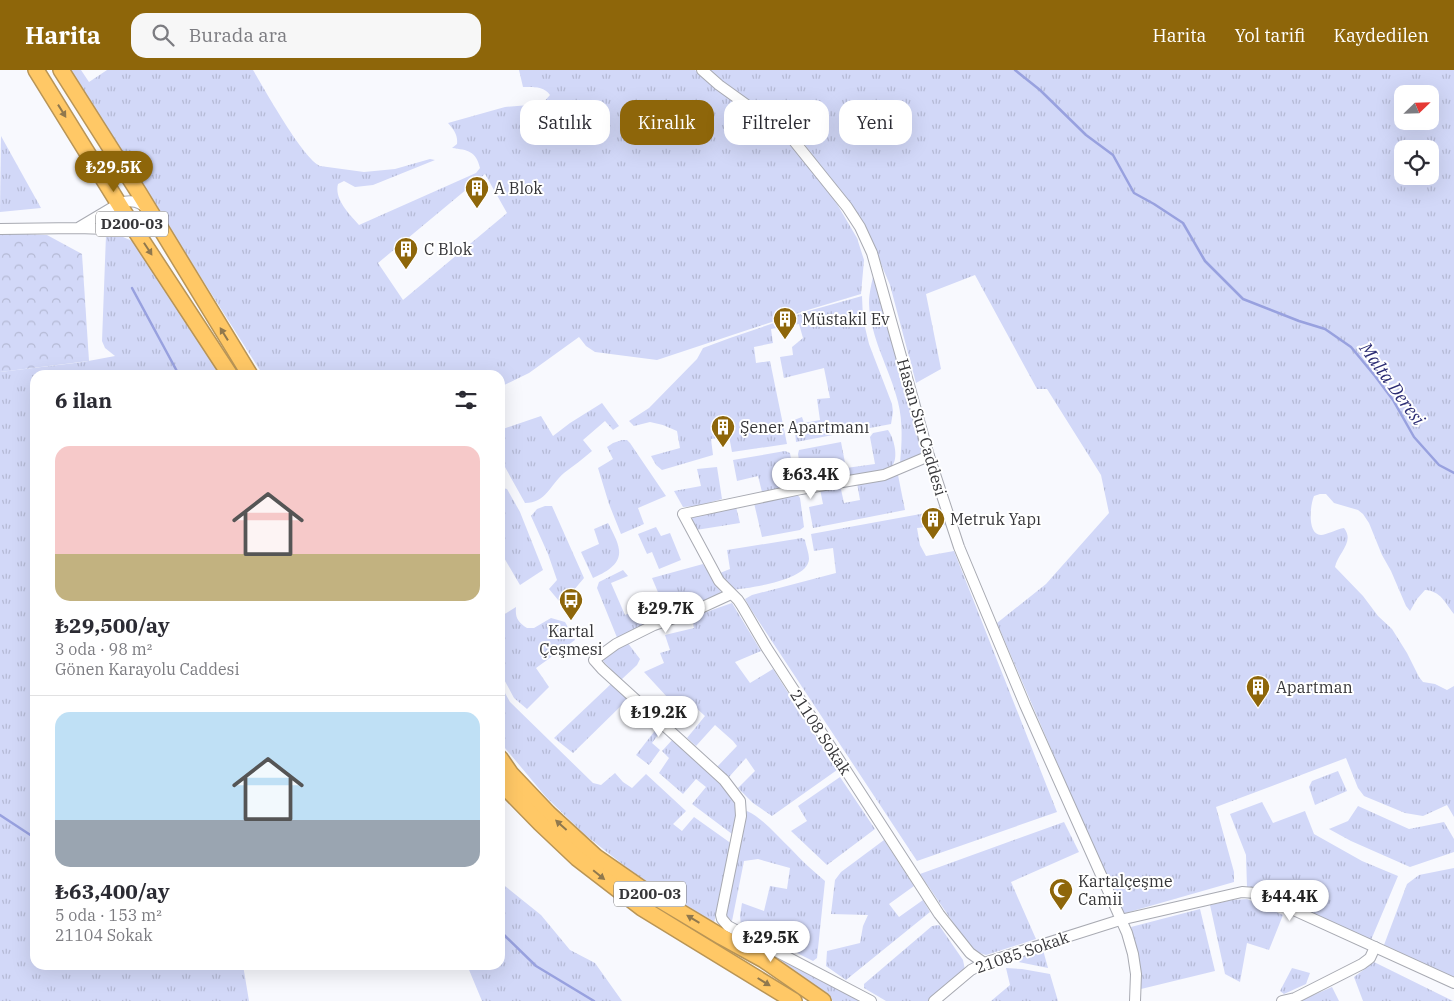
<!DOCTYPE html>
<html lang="tr">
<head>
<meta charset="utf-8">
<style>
	body { margin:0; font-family:"IBM Plex Serif",serif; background:#f7f7f7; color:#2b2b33; height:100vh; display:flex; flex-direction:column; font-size:19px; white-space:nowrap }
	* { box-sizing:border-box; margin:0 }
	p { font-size:16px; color:#7c7c81 }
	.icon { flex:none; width:28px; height:28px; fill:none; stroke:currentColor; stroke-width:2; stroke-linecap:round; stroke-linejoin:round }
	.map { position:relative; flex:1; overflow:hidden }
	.panel { position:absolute; left:30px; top:300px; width:475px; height:600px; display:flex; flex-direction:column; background:#fff; border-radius:15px; box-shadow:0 5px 20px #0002 }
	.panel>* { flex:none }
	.top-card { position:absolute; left:520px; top:30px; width:475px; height:45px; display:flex; gap:10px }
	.needle { width:32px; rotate:67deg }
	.tools { position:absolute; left:1394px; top:15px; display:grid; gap:10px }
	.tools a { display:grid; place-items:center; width:45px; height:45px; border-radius:10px; background:#fff; box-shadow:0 5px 20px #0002; font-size:25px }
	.price { position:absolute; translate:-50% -42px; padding:0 11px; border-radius:18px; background:#fff; color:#222; font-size:16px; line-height:32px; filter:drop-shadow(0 1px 2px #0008) }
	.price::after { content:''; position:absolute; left:50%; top:30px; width:15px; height:11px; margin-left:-8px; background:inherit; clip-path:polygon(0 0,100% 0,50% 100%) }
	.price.on { background:#8e660a; color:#fff }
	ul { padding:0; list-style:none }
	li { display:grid; align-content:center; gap:10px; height:265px; padding:0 25px }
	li+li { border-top:1px solid #e1e1e2 }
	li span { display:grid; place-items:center; height:155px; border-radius:15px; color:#555 }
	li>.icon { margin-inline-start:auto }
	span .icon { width:90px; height:90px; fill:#fffc; stroke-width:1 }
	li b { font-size:21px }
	h2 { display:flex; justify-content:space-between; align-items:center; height:60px; padding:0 25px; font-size:21px }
	.chip { padding:0 18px; border-radius:15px; background:#fff; box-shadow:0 5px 20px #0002; font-size:18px; line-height:45px }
	.chip.on { background:#8e660a; color:#fff }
	header { display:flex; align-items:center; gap:30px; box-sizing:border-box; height:70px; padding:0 25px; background:#8e660a; color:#fff }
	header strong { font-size:24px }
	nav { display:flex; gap:28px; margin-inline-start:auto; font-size:18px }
	.search { width:350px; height:45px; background:#f7f7f7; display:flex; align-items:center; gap:12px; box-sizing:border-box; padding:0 18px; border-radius:15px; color:#7c7c81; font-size:19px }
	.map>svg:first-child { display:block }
	.grass { fill:url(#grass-tufts); fill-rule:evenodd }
	.forest { fill:url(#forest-crowns) }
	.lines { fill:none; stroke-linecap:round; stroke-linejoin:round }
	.stream { stroke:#98a1df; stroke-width:2.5 }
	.minor-casing { stroke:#a8aab2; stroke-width:12 }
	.highway-casing { stroke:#b99556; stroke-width:18 }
	.minor { stroke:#fff; stroke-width:10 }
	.highway { stroke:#ffc866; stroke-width:15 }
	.oneway { fill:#90784d }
	.labels { text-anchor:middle; stroke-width:4; stroke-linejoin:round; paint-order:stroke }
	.shield { fill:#fff; stroke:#727274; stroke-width:1 }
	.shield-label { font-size:15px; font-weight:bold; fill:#363639 }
	.poi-label { font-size:16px; fill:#363639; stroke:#fff; text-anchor:start }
	.street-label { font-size:16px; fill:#363639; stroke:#fff }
	.water-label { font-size:18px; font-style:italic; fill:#2c2d74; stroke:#fff }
</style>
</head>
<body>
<header>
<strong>Harita</strong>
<div class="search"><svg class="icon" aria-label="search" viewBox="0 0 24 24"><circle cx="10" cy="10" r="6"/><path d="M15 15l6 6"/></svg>Burada ara</div>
<nav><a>Harita</a><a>Yol tarifi</a><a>Kaydedilen</a></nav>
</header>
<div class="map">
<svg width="1454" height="931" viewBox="0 0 1454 931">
	<defs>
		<pattern id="grass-tufts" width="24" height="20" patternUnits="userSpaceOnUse" patternTransform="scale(1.25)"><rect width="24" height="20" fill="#d2d8f8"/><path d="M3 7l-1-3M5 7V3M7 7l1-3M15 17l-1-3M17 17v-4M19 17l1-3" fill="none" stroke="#b5bad5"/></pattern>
		<pattern id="forest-crowns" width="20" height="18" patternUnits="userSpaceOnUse" patternTransform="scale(1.25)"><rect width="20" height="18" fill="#d2d8f8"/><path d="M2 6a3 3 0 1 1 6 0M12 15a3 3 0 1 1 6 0" fill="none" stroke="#b5bad5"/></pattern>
	</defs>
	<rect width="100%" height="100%" fill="#f8f9fe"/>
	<g class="grass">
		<path d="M69,0H81L89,12L107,0H253C265,20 302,87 320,96L364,102L395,99L430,89L435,90L373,115L355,117L344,111L338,114C334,129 349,144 359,155L476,103L480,98C476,81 468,80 452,78L457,74C458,65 454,60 448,53L505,37L542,34L550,25C544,16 533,17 523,17L519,0H695L717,20L782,64L813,100L837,134L857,168L864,190L861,224L811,239L657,290L595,282L586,276L579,267L529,303L500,317V305H263ZM485,104L507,143L403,230L378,193Z"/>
		<path d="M710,0H1454V544C1445,533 1441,521 1425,520L1417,529L1410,541L1406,536L1391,501L1382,485L1369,453L1363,444L1358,440L1334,433L1326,424H1320L1314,426C1310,435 1307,465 1321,465C1326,465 1337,459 1344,458C1355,472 1338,483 1335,497L1363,526L1378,546L1392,559L1407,583L1419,607L1423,612L1435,614L1447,620L1454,616V747L1447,735L1423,746L1405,743L1364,726L1358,718L1346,688L1216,737L1234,802V812L1122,844L997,553L1046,514L1109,443L1101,405L1047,319H1037L975,205L926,224L941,299L916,313L890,215L863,152L793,59L721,11ZM1402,24H1430V51H1402ZM1402,79H1430V106H1402Z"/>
		<polygon points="1,66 41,138 0,142"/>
		<polygon points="106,165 123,167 139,174 224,305 35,305 35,895 243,895 249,931 0,931 0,302 83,292 115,286 105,278 102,271"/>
		<path d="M874,202L924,386L900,393C902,374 903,352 898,332C890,299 870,268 869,233C869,223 872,212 874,202Z"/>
		<polygon points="862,226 863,249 869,274 892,334 893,342 891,354 796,372 794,350 802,347 804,353 820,350 817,329 830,328 824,298 784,308 780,287 793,285 792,277 803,268 799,254 771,259 773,273 754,277 756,293 770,291 787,374 732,382 729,366 711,369 713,385 662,400 656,395 651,386 680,378 677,361 663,355 650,352 634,356 629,351 649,338 697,289 703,278 730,268 812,240"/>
		<path d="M602,333L619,356L613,360L605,351L583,370L592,381C583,389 573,396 564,403C550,415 546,433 525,433L500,388V360L541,346L553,366L570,353Z"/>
		<path d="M888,360C894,368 899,388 892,396C890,399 884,400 881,402L803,414L798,384L799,380L841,372L846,398L875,394L870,367L873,363Z"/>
		<polygon points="622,370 627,370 630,373 666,426 638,438 644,454 621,464 609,434 598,398 613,389 607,377 613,373"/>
		<polygon points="785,381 790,383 795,413 791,416 762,422 758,406 737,411 733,390"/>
		<polygon points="717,397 722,429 697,436 683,437 674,421 701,416 697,399"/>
		<polygon points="898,405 905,440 813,458 809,437 823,434 820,419 840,415 844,433 860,430 857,413"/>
		<polygon points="502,418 507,419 520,442 543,500 520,515 500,481 500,419"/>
		<polygon points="797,424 800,428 804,457 800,460 762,467 754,433"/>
		<path d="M545,436H552L584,508C576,517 570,527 559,531L549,519L557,510L548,484L531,446L537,439Z"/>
		<polygon points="942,436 947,455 917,458 920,475 926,486 954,481 1057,742 917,791 752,541 745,529 752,525 836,503 833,478 814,481 811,464 926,443"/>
		<polygon points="736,437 740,453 696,460 688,444"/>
		<path d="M608,453C612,461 618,471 619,480C621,495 604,503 593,508L581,482L599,474L594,459Z"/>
		<polygon points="656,457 661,466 670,463 681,490 659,499 652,482 647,484 638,464"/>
		<path d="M802,468L805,470C806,476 809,483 809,489C808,511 748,518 732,520L725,513L720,503L730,499L727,480Z"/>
		<polygon points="703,494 721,522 700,534 668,546 652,508"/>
		<polygon points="623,500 628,506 611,513 625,545 643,537 650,554 618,570 597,518 599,512"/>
		<polygon points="732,533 761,581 735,592 750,613 773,599 837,700 772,746 753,733 738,718 755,701 746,688 729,707 717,697 737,676 733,671 715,655 696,676 687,668 705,646 692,634 672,656 657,643 668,628 644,602 664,593 660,583 670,580 665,565 694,558 692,547"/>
		<path d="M516,537C515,548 518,552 527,558H534L551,548L565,552L575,570L536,598L549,617L527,639L514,628L500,602V547Z"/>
		<polygon points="627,572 640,589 637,595 621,610 604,592 602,587"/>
		<polygon points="612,613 628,629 573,683 554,668"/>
		<polygon points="500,614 510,632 593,713 601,715 615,703 623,712 632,718 646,704 686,741 673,754 682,761 694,747 732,774 714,853 640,808 584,764 546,727 500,672"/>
		<polygon points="657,658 661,661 652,673 660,680 649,695 636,685"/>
		<path d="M673,669L729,720C741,736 738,743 736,762L732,764L692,734L706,717L696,709L683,724L659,703L669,688L662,681Z"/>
		<polygon points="1338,701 1347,721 1315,735 1309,717 1312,711"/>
		<polygon points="840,707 875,759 827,795 791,761 807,751 798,736"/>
		<polygon points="1262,732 1273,753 1305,741 1314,764 1362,791 1398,806 1371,870 1258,819 1247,817 1246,785 1230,744"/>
		<polygon points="1358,736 1409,759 1444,752 1454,769 1454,782 1410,797 1351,771 1329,759 1348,751"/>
		<path d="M747,741C764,749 777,766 791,779C801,790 813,801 825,811L817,888L813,891L741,855L740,846L742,833L764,841L770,816L787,819L790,798L758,789L744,791L732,851L726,845C728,811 744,779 744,744Z"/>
		<polygon points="1064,752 1079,782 1011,812 1036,869 986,885 974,881 965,870 920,804"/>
		<polygon points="884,770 914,816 889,834 899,847 923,830 930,842 846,910 826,896 827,881 860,873 863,856 868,845 831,844 835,810 841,802"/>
		<polygon points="1454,798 1454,908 1384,875 1407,814 1419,805"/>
		<polygon points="500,805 505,816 541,845 570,880 595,893 622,931 482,931 467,895 500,895"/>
		<polygon points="1247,829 1283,845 1269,880 1247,873 1240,912 1225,904 1210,835 1232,830"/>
		<polygon points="1200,839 1215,901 1141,919 1136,876 1131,857"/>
		<polygon points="939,855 963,890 965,900 932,931 886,931 864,918 864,914 932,856"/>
		<polygon points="758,875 861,931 833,931 757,878"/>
		<polygon points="1043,880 1048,898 1014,891 1012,889"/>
		<polygon points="1374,892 1453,931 1363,931 1354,907"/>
		<polygon points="1006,898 1022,899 1050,904 1058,931 991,931 1010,915"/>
		<polygon points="1292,898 1310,903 1306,914 1284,924 1280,921"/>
		<polygon points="1332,917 1339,931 1300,931"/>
	</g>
	<polygon class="forest" points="0,163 47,165 82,184 89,291 0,302"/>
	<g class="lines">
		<g class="stream">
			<polyline points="1015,0 1040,20 1086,65 1113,85 1134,123 1154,134 1183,153 1205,191 1243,229 1299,251 1325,259 1351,277 1375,306 1393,330 1414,367 1439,395 1454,403"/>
			<polyline points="132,218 179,305"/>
			<polyline points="0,745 35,768"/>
			<polyline points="500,861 536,896 594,931"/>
		</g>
		<g class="minor-casing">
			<g id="minor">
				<polyline points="702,0 719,15 790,66 847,137 860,157 872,183 929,386 959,477 1025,635 1127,863 1133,884 1136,904 1135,931"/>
				<path d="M0,159L78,158L135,160C147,158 147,150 149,140C140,132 132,129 120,133L78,158"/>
				<polyline points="929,386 884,405 801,419 683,444 719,511 738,530 742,536 766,577 939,844 970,883 984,893"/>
				<polyline points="731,524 694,541 654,555 616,574 594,590 602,599 724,710 740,731 741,746 721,845 722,849 728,856 871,931"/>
				<polyline points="934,931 971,900 984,893 1120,850 1242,822 1255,823 1265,827 1454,913"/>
				<polyline points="1282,931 1295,928 1362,894 1370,888 1375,877"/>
			</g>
		</g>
		<g class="highway-casing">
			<g id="highway">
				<polyline points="36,0 135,160 230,305"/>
				<polyline points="61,0 139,123 250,305"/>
				<polyline points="500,688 511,704 548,743 596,787 645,821 722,867 764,890 823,931"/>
				<polyline points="500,712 540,753 577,788 642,838 794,931"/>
			</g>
		</g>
		<use href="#minor" class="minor"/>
		<use href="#highway" class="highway"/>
	</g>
	<defs><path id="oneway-solid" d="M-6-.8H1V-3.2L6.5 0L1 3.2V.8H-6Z" transform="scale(1.25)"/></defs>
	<g class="oneway">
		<use href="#oneway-solid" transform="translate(62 41) rotate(58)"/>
		<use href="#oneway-solid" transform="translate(148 179) rotate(57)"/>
		<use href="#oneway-solid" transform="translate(224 264) rotate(-122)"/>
		<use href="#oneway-solid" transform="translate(561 755) rotate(-138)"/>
		<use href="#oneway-solid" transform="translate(599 805) rotate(39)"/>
		<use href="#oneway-solid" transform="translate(693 849) rotate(-149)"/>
		<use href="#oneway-solid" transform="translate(764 912) rotate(32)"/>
	</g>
	<defs>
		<g id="building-pin" transform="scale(1.25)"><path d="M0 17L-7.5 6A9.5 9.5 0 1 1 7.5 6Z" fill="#8e660a" stroke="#fff"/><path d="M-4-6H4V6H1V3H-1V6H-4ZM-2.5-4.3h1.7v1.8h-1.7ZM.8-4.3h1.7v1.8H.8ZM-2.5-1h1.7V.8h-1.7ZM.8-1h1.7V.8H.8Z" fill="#fff"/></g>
		<g id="bus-pin" transform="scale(1.25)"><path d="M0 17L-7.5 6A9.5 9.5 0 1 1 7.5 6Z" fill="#8e660a" stroke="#fff"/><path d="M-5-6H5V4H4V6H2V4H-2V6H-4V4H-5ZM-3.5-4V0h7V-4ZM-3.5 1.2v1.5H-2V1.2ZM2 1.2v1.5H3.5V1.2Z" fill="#fff"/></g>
		<g id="mosque-pin" transform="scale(1.25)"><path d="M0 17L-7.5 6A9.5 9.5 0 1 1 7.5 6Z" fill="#8e660a" stroke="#fff"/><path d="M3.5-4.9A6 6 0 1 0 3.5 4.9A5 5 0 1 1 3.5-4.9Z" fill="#fff"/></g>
	</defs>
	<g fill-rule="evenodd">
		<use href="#building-pin" x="477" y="118"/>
		<use href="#building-pin" x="406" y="179"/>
		<use href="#building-pin" x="785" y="249"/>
		<use href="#building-pin" x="723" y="357"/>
		<use href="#building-pin" x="933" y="449"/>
		<use href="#bus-pin" x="571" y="530"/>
		<use href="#building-pin" x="1258" y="617"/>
		<use href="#mosque-pin" x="1061" y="820"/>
	</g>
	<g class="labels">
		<g class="shield">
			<rect x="96" y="141.5" width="72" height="25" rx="4"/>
			<rect x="614" y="811.5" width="72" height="25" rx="4"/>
		</g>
		<g class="shield-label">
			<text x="132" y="159">D200-03</text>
			<text x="650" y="829">D200-03</text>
		</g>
		<g class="poi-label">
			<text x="494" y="124">A Blok</text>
			<text x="424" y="185">C Blok</text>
			<text x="802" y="255">Müstakil Ev</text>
			<text x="740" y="363">Şener Apartmanı</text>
			<text x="950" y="455">Metruk Yapı</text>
			<text x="571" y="567" text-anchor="middle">Kartal<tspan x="571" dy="18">Çeşmesi</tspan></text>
			<text x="1276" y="623">Apartman</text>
			<text x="1078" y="817">Kartalçeşme<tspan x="1078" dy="18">Camii</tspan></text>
		</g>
		<g class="street-label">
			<text transform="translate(922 357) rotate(74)" y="6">Hasan Sur Caddesi</text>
			<text transform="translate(821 662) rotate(57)" y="6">21108 Sokak</text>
			<text transform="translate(1022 882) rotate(-19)" y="6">21085 Sokak</text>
		</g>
		<g class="water-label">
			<text transform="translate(1392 314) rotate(54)" y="6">Malta Deresi</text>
		</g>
	</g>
</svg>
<div class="tools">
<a><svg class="needle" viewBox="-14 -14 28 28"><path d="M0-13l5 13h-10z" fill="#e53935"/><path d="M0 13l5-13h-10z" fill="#7c7c81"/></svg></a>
<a><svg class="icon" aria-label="locate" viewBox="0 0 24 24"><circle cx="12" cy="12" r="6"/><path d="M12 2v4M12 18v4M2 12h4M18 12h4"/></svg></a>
</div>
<b class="price on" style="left:114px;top:123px">₺29.5K</b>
<b class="price" style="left:811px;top:430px">₺63.4K</b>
<b class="price" style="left:666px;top:564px">₺29.7K</b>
<b class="price" style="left:659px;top:668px">₺19.2K</b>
<b class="price" style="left:1290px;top:852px">₺44.4K</b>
<b class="price" style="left:771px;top:893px">₺29.5K</b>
<div class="top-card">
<a class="chip">Satılık</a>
<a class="chip on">Kiralık</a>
<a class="chip">Filtreler</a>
<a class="chip">Yeni</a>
</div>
<section class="panel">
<h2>6 ilan<svg class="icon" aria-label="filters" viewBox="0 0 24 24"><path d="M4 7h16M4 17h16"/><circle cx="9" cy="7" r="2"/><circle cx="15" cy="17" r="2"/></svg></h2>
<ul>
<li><span style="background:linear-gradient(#f6c9c9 70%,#c2b280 0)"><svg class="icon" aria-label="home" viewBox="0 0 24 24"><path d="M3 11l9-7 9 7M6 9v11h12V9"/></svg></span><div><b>₺29,500/ay</b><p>3 oda · 98 m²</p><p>Gönen Karayolu Caddesi</p></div></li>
<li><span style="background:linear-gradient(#bfe0f5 70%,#9aa5b1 0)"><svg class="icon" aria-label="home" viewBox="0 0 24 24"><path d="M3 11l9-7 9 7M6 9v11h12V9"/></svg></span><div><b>₺63,400/ay</b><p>5 oda · 153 m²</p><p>21104 Sokak</p></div></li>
</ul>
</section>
</div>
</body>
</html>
